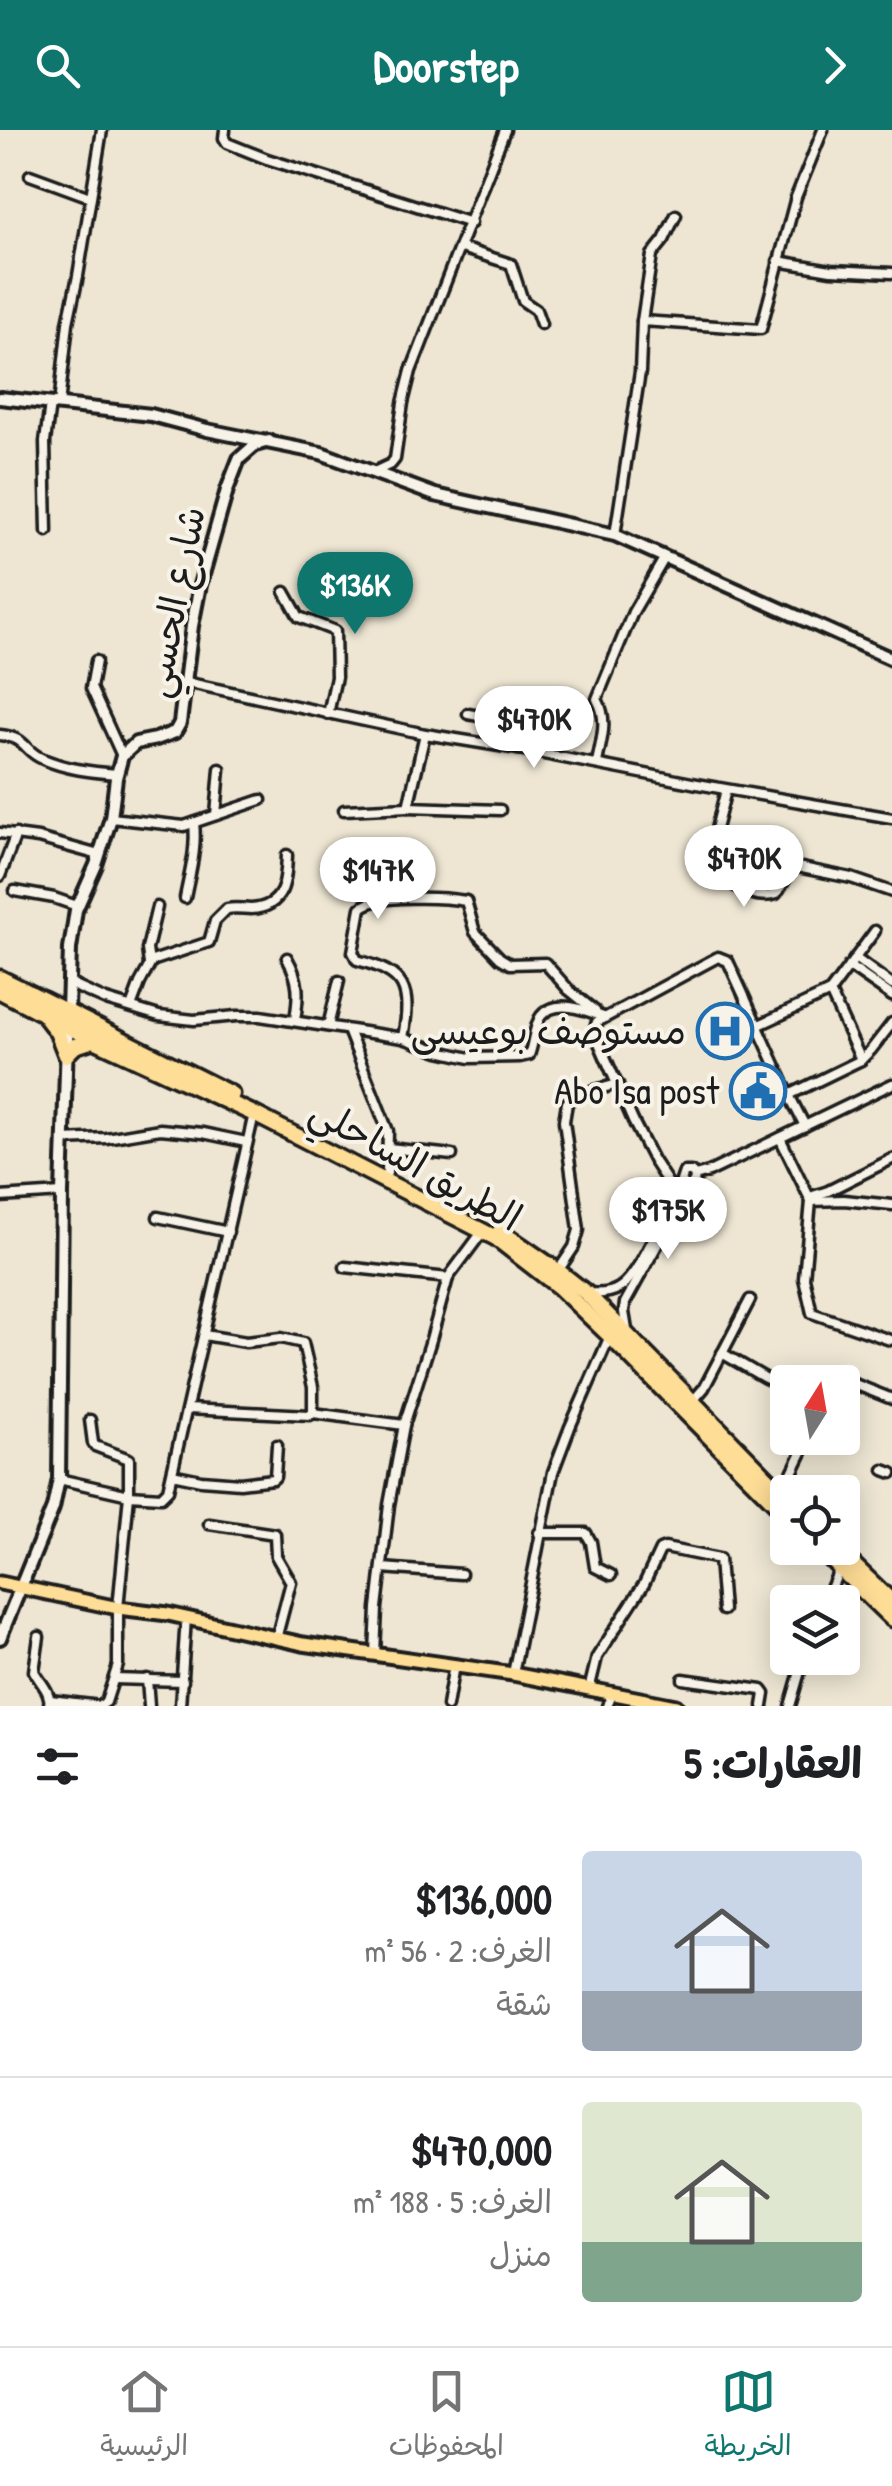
<!DOCTYPE html>
<html lang="ar">
<head>
<meta charset="utf-8">
<style>
	body { margin:0; font-family:"Patrick Hand","Playpen Sans Arabic",sans-serif; background:#f6f6f6; color:#202124; direction:rtl; height:100vh; display:flex; flex-direction:column; font-size:38px; white-space:nowrap }
	* { box-sizing:border-box; margin:0 }
	p { font-size:32px; color:#757577 }
	.icon { flex:none; width:55px; height:55px; fill:none; stroke:currentColor; stroke-width:2; stroke-linecap:round; stroke-linejoin:round }
	.map { position:relative; height:1576px; overflow:hidden; direction:ltr }
	.details { display:flex; flex-direction:column; background:#fff; flex:1 }
	.details>* { flex:none }
	.needle { width:65px; rotate:11deg }
	.tools { position:absolute; left:770px; top:1235px; display:grid; gap:20px }
	.tools a { display:grid; place-items:center; width:90px; height:90px; border-radius:10px; background:#fff; box-shadow:0 5px 25px #0003; font-size:50px }
	.price { position:absolute; translate:-50% -85px; padding:0 22px; border-radius:35px; background:#fff; color:#222; font-size:32px; line-height:65px; filter:drop-shadow(0 2px 5px #0008) }
	.price::after { content:''; position:absolute; left:50%; top:60px; width:30px; height:22px; margin-left:-15px; background:inherit; clip-path:polygon(0 0,100% 0,50% 100%) }
	.price.on { background:#0f766e; color:#fff }
	ul { padding:0; list-style:none }
	li { display:flex; align-items:center; gap:30px; height:250px; padding:0 30px }
	li+li { border-top:2px solid #e0e0e0 }
	li span { display:grid; place-items:center; flex:none; width:280px; height:200px; border-radius:10px; color:#555 }
	li>.icon { margin-inline-start:auto }
	span .icon { width:120px; height:120px; fill:#fffc; stroke-width:1 }
	li b { font-size:42px }
	h2 { display:flex; justify-content:space-between; align-items:center; height:120px; padding:0 30px; font-size:42px }
	header { display:flex; justify-content:space-between; align-items:center; height:130px; padding:0 30px; background:#0f766e; color:#fff; font-size:45px; font-weight:700 }
	.tab-bar { display:flex; justify-content:space-around; align-items:center; height:140px; border-top:2px solid #e0e0e0; background:#fff; font-size:28px; color:#757577 }
	.tab-bar a { display:grid; justify-items:center; gap:5px }
	.tab-bar .on { color:#0f766e }
	.map>svg:first-child { display:block }
	.lines { fill:none; stroke-linecap:round; stroke-linejoin:round }
	.street-casing { stroke:#1c1c1c; stroke-width:15 }
	.secondary-casing { stroke:#1c1c1c; stroke-width:18 }
	.primary-casing { stroke:#1c1c1c; stroke-width:19 }
	.highway-casing { stroke:#1c1c1c; stroke-width:21 }
	.street { stroke:#f7f3e8; stroke-width:8 }
	.secondary { stroke:#f7f3e8; stroke-width:10 }
	.primary { stroke:#fedd96; stroke-width:11 }
	.highway { stroke:#fedd96; stroke-width:14 }
	.labels { text-anchor:middle; stroke-width:8; stroke-linejoin:round; paint-order:stroke }
	.street-label { font-size:38px; fill:#1c1c1c; stroke:#f7f3e8 }
	.poi-label { font-size:38px; fill:#1c1c1c; stroke:#f7f3e8; text-anchor:end }
</style>
</head>
<body>
<header><svg class="icon" aria-label="forward" viewBox="0 0 24 24"><path d="M9 5l7 7-7 7"/></svg>Doorstep<svg class="icon" aria-label="search" viewBox="0 0 24 24"><circle cx="10" cy="10" r="6"/><path d="M15 15l6 6"/></svg></header>
<div class="map">
<svg width="892" height="1576" viewBox="0 0 892 1576">
	<rect width="100%" height="100%" fill="#eee6d3"/>
	<filter id="ink" filterUnits="userSpaceOnUse"><feTurbulence type="fractalNoise" baseFrequency=".01" numOctaves="2"/><feDisplacementMap in="SourceGraphic" scale="20" xChannelSelector="R" yChannelSelector="G"/><feConvolveMatrix kernelMatrix="1 2 1 2 8 2 1 2 1" color-interpolation-filters="sRGB"/></filter>
	<g filter="url(#ink)">
		<g class="lines">
			<g class="street-casing">
				<g id="street">
					<polyline points="225,0 224,8 227,13 267,29 471,93"/>
					<polyline points="30,45 90,67"/>
					<polyline points="461,118 511,134 523,171 536,180 541,194"/>
					<polyline points="778,131 831,140 892,143"/>
					<polyline points="642,191 652,125 664,110 676,85"/>
					<polyline points="59,275 68,193 78,146 102,0"/>
					<polyline points="376,341 391,334 395,329 403,273 411,241 505,0"/>
					<polyline points="47,401 45,312 50,274"/>
					<polyline points="615,405 640,242 642,191 761,199 796,67 823,0"/>
					<polyline points="285,462 299,487 335,501 336,547 328,584"/>
					<polyline points="96,531 91,558 122,626"/>
					<polyline points="185,552 425,604 518,619 697,654 892,688"/>
					<polyline points="468,584 517,593 520,602 518,619"/>
					<polyline points="425,604 408,677 500,680"/>
					<path d="M0,605C28,608 23,621 43,629C66,639 91,642 117,644"/>
					<path d="M597,633C601,610 609,591 597,569L633,482L665,427"/>
					<path d="M726,660L707,734L709,740C730,751 751,772 776,764L791,741L797,737L851,748L892,762"/>
					<polyline points="344,680 408,677"/>
					<polyline points="216,685 220,639"/>
					<polyline points="111,688 184,696 261,670"/>
					<polyline points="0,703 38,708 99,725"/>
					<polyline points="0,746 16,704"/>
					<polyline points="15,761 54,768 77,776"/>
					<path d="M185,768C190,742 197,719 194,693"/>
					<path d="M287,828C300,851 299,865 295,890"/>
					<polyline points="855,828 892,855"/>
					<polyline points="149,834 147,819 157,777"/>
					<polyline points="849,836 892,866"/>
					<path d="M69,851L79,858L106,870L159,886L194,890L237,886H260L403,908L439,921L470,928L520,927L529,925C534,913 534,895 541,886C556,868 586,880 603,887"/>
					<polyline points="830,862 861,930"/>
					<path d="M131,877L140,853L152,831L209,812L215,791L227,779C236,777 243,779 251,779C285,777 286,751 287,725"/>
					<polyline points="328,896 339,851"/>
					<polyline points="757,896 830,862 875,801"/>
					<polyline points="348,900 388,1001 387,1043"/>
					<path d="M403,908C412,858 406,843 357,830L353,822L361,778C376,764 444,767 466,771L475,802L500,828L510,834L545,833L569,860L595,881"/>
					<polyline points="805,996 789,965 861,930 871,920 892,893"/>
					<polyline points="780,1008 811,1071 804,1148 812,1183 890,1210"/>
					<polyline points="64,1010 106,1008 160,999 203,1003 246,1012"/>
					<polyline points="389,1018 452,1025"/>
					<polyline points="695,1046 694,1053 690,1056 685,1056 681,1051 684,1042 691,1042 695,1046 709,1042 892,954"/>
					<polyline points="675,1064 653,1030 633,991 596,906 595,897 597,892 718,827 728,831 789,965"/>
					<polyline points="0,1067 62,1063"/>
					<polyline points="810,1067 828,1061 892,1029"/>
					<polyline points="811,1071 844,1070 892,1075"/>
					<polyline points="158,1087 228,1102"/>
					<polyline points="345,1137 448,1148"/>
					<polyline points="558,1141 574,1117 579,1100 564,991 567,973 576,965 618,954"/>
					<path d="M588,1163C598,1164 610,1164 619,1158C640,1146 663,1084 677,1062"/>
					<polyline points="627,1200 624,1182 625,1173 690,1056"/>
					<polyline points="204,1205 246,1212 281,1208 303,1213 313,1257 313,1283"/>
					<polyline points="722,1223 765,1248 788,1259"/>
					<polyline points="829,1252 830,1248 837,1247 892,1269"/>
					<polyline points="692,1272 704,1258 750,1170"/>
					<polyline points="187,1279 310,1285 313,1283 404,1295"/>
					<polyline points="90,1290 93,1313 95,1316 129,1329 129,1365 118,1478 118,1535 106,1572 100,1576"/>
					<polyline points="884,1340 892,1343"/>
					<polyline points="172,1344 201,1350 240,1353 273,1349 275,1347 277,1315"/>
					<polyline points="59,1349 129,1365 161,1367 168,1360 254,984"/>
					<polyline points="782,1363 809,1308"/>
					<polyline points="209,1394 275,1404 276,1426 291,1452 276,1509"/>
					<polyline points="539,1403 586,1403 591,1412 595,1437 611,1445"/>
					<polyline points="382,1438 461,1444"/>
					<polyline points="825,1472 840,1438"/>
					<path d="M39,1507L34,1541C40,1553 52,1562 49,1576"/>
					<polyline points="375,1524 377,1478 389,1375 404,1295 430,1213 448,1148 483,1101"/>
					<polyline points="513,1544 553,1342 570,1297 610,1206"/>
					<polyline points="114,1549 183,1551"/>
					<polyline points="147,1549 149,1576"/>
					<polyline points="683,1549 762,1560 765,1564 763,1576"/>
					<polyline points="589,1560 597,1527 644,1454 660,1420 665,1418 719,1429 723,1480"/>
					<polyline points="50,1570 100,1576"/>
					<polyline points="180,1576 186,1488"/>
					<polyline points="447,1576 454,1535"/>
					<polyline points="607,1576 612,1565"/>
					<polyline points="790,1576 804,1528"/>
				</g>
			</g>
			<g class="secondary-casing">
				<g id="secondary">
					<polyline points="0,268 151,285 207,300 321,323 435,365 615,405 892,529"/>
					<polyline points="0,1508 53,1378 59,1349 62,1063 70,819 76,780 96,735 111,688 116,648 122,626 136,613 156,609 175,602 180,593 192,496 200,455 227,360 239,329 255,315 269,311"/>
				</g>
			</g>
			<g class="primary-casing">
				<polyline id="primary" points="0,1453 118,1478 168,1484 303,1514 513,1544 676,1576"/>
			</g>
			<g class="highway-casing">
				<g id="highway">
					<polyline points="0,848 231,964"/>
					<polyline points="0,861 94,910 254,984 496,1108 559,1157 610,1206 788,1386"/>
					<polyline points="47,889 57,902 66,925 75,916 93,910"/>
					<polyline points="500,1101 558,1141 586,1163 788,1369"/>
					<polyline points="819,1418 892,1489"/>
					<polyline points="836,1418 892,1472"/>
				</g>
			</g>
			<use href="#street" class="street"/>
			<use href="#secondary" class="secondary"/>
			<use href="#primary" class="primary"/>
			<use href="#highway" class="highway"/>
		</g>
	</g>
	<defs>
		<g id="hospital-ring" transform="scale(2.875)"><circle r="9.5" fill="#f7f3e8" stroke="#1f6fb2" stroke-width="1.5"/><path d="M-5-5h3v3.5h4V-5h3V5h-3V1.5h-4V5h-3Z" fill="#1f6fb2"/></g>
		<g id="civic-ring" transform="scale(2.875)"><circle r="9.5" fill="#f7f3e8" stroke="#1f6fb2" stroke-width="1.5"/><path d="M-.6-6.5H3V-4.5H.6V-3L4-1V1h2V6H-6V1h2V-1L-.6-3ZM-1.2 2.5V6h2.4V2.5Z" fill="#1f6fb2"/></g>
	</defs>
	<g fill-rule="evenodd">
		<use href="#hospital-ring" x="725" y="901"/>
		<use href="#civic-ring" x="758" y="961"/>
	</g>
	<g class="labels">
		<g class="street-label">
			<text transform="translate(174 472) rotate(-79)" y="13">شارع الحسي</text>
			<text transform="translate(416 1034) rotate(29)" y="13">الطريق الساحلي</text>
		</g>
		<g class="poi-label">
			<text x="686" y="914">مستوصف بوعيسى</text>
			<text x="719" y="974">Abo Isa post</text>
		</g>
	</g>
</svg>
<div class="tools">
<a><svg class="needle" viewBox="-14 -14 28 28"><path d="M0-13l5 13h-10z" fill="#e53935"/><path d="M0 13l5-13h-10z" fill="#757577"/></svg></a>
<a><svg class="icon" aria-label="locate" viewBox="0 0 24 24"><circle cx="12" cy="12" r="6"/><path d="M12 2v4M12 18v4M2 12h4M18 12h4"/></svg></a>
<a><svg class="icon" aria-label="layers" viewBox="0 0 24 24"><path d="M12 4l9 5-9 5-9-5zM3 14l9 5 9-5"/></svg></a>
</div>
<b class="price on" style="left:355px;top:507px">$136K</b>
<b class="price" style="left:534px;top:641px">$470K</b>
<b class="price" style="left:744px;top:780px">$470K</b>
<b class="price" style="left:378px;top:792px">$147K</b>
<b class="price" style="left:668px;top:1132px">$175K</b>
</div>
<section class="details">
<h2>العقارات: 5<svg class="icon" aria-label="filters" viewBox="0 0 24 24"><path d="M4 7h16M4 17h16"/><circle cx="9" cy="7" r="2"/><circle cx="15" cy="17" r="2"/></svg></h2>
<ul>
<li><span style="background:linear-gradient(#c9d6e8 70%,#9aa5b1 0)"><svg class="icon" aria-label="home" viewBox="0 0 24 24"><path d="M3 11l9-7 9 7M6 9v11h12V9"/></svg></span><div><b>$136,000</b><p>الغرف: 2 · 56 m²</p><p>شقة</p></div></li>
<li><span style="background:linear-gradient(#dfe7d0 70%,#7fa58c 0)"><svg class="icon" aria-label="home" viewBox="0 0 24 24"><path d="M3 11l9-7 9 7M6 9v11h12V9"/></svg></span><div><b>$470,000</b><p>الغرف: 5 · 188 m²</p><p>منزل</p></div></li>
</ul>
</section>
<nav class="tab-bar">
<a class="on"><svg class="icon" aria-label="map" viewBox="0 0 24 24"><path d="M3 6l6-2 6 2 6-2v14l-6 2-6-2-6 2zM9 4v14M15 6v14"/></svg>الخريطة</a>
<a><svg class="icon" aria-label="saved" viewBox="0 0 24 24"><path d="M7 4h10v16l-5-4-5 4z"/></svg>المحفوظات</a>
<a><svg class="icon" aria-label="home" viewBox="0 0 24 24"><path d="M3 11l9-7 9 7M6 9v11h12V9"/></svg>الرئيسية</a>
</nav>
</body>
</html>
